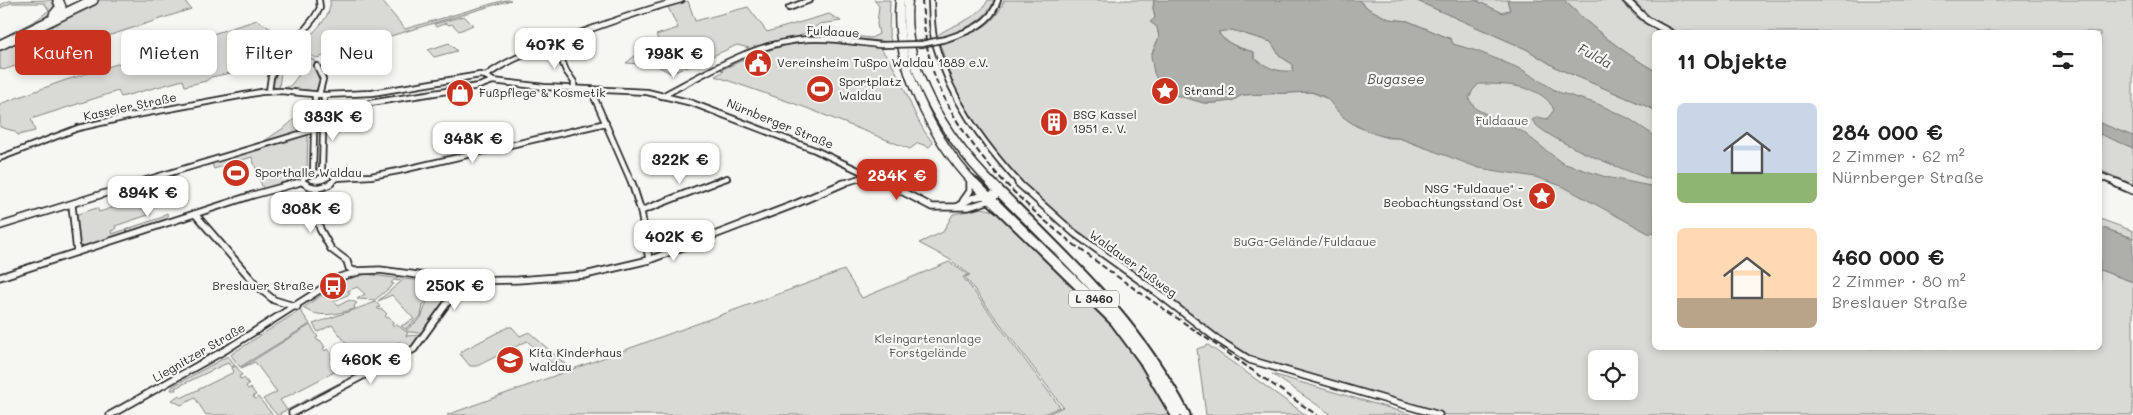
<!DOCTYPE html>
<html lang="de">
<head>
<meta charset="utf-8">
<style>
	body { margin:0; font-family:Mali,sans-serif; background:#f6f6f6; color:#222; height:100vh; display:flex; flex-direction:column; font-size:19px; white-space:nowrap }
	* { box-sizing:border-box; margin:0 }
	p { font-size:16px; color:#767676 }
	.icon { flex:none; width:28px; height:28px; fill:none; stroke:currentColor; stroke-width:2; stroke-linecap:round; stroke-linejoin:round }
	.map { position:relative; flex:1; overflow:hidden }
	.drawer { position:absolute; left:1652px; top:30px; width:450px; height:320px; display:flex; flex-direction:column; background:#fff; border-radius:8px; box-shadow:0 2px 8px #0003 }
	.drawer>* { flex:none }
	.guide { position:absolute; left:15px; top:30px; width:475px; height:45px; display:flex; gap:10px }
	.fabs { position:absolute; left:1588px; top:350px; display:grid; gap:10px }
	.fabs a { display:grid; place-items:center; width:50px; height:50px; border-radius:8px; background:#fff; box-shadow:0 2px 8px #0003; font-size:25px }
	.price { position:absolute; translate:-50% -42px; padding:0 11px; border-radius:10px; background:#fff; color:#222; font-size:16px; line-height:32px; filter:drop-shadow(0 1px 2px #0008) }
	.price::after { content:''; position:absolute; left:50%; top:30px; width:15px; height:11px; margin-left:-8px; background:inherit; clip-path:polygon(0 0,100% 0,50% 100%) }
	.price.on { background:#c8321e; color:#fff }
	ul { padding:0; list-style:none }
	li { display:flex; align-items:center; gap:15px; height:125px; padding:0 25px }
	li span { display:grid; place-items:center; flex:none; width:140px; height:100px; border-radius:8px; color:#555 }
	li>.icon { margin-inline-start:auto }
	span .icon { width:60px; height:60px; fill:#fffc; stroke-width:1 }
	li b { font-size:21px }
	h2 { display:flex; justify-content:space-between; align-items:center; height:60px; padding:0 25px; font-size:21px }
	.pill { padding:0 18px; border-radius:8px; background:#fff; box-shadow:0 2px 8px #0003; font-size:18px; line-height:45px }
	.pill.on { background:#c8321e; color:#fff }
	.map>svg:first-child { display:block }
	.green { fill:#d9d9d5; stroke:#828280; fill-rule:evenodd }
	.water { fill:#aeaeab; stroke:#7a7a78; fill-rule:evenodd }
	.lines { fill:none; stroke-linecap:round; stroke-linejoin:round }
	.minor-far1-casing { stroke:#2b2b2b; stroke-width:8 }
	.minor-casing { stroke:#2b2b2b; stroke-width:9 }
	.tertiary-far1-casing { stroke:#2b2b2b; stroke-width:9 }
	.tertiary-casing { stroke:#2b2b2b; stroke-width:11 }
	.primary-far1-casing { stroke:#2b2b2b; stroke-width:11 }
	.primary-casing { stroke:#2b2b2b; stroke-width:13 }
	.motorway-casing { stroke:#2b2b2b; stroke-width:12 }
	.minor-far1 { stroke:#f6f6f2; stroke-width:4.5 }
	.minor { stroke:#f6f6f2; stroke-width:5.5 }
	.tertiary-far1 { stroke:#f6f6f2; stroke-width:5.5 }
	.tertiary { stroke:#f6f6f2; stroke-width:7 }
	.primary-far1 { stroke:#f6f6f2; stroke-width:8 }
	.primary { stroke:#f6f6f2; stroke-width:9 }
	.motorway { stroke:#f6f6f2; stroke-width:9 }
	.rail { stroke:#2b2b2b; stroke-width:2; stroke-dasharray:6 3; stroke-linecap:butt }
	.minor-bridge-casing { stroke:#2b2b2b; stroke-width:8; stroke-linecap:butt }
	.minor-bridge { stroke:#f6f6f2; stroke-width:4.5 }
	.labels { text-anchor:middle; stroke-width:4.5; stroke-linejoin:round; paint-order:stroke }
	.shield { fill:#f6f6f2; stroke:#686867; stroke-width:1 }
	.shield-label { font-size:11px; font-weight:bold; fill:#2b2b2b }
	.street-label { font-size:12px; fill:#2b2b2b; stroke:#f6f6f2 }
	.poi-label { font-size:12px; fill:#2b2b2b; stroke:#f6f6f2; text-anchor:start }
	.park-label { font-size:12px; fill:#565656; stroke:#f6f6f2 }
	.water-label { font-size:14px; font-style:italic; fill:#525251; stroke:#f6f6f2 }
</style>
</head>
<body>
<div class="map">
<svg width="2133" height="415" viewBox="0 0 2133 415">
	<rect width="100%" height="100%" fill="#f6f6f2"/>
	<filter id="ink" filterUnits="userSpaceOnUse"><feTurbulence type="fractalNoise" baseFrequency=".02" numOctaves="2"/><feDisplacementMap in="SourceGraphic" scale="10" xChannelSelector="R" yChannelSelector="G"/><feConvolveMatrix kernelMatrix="1 2 1 2 8 2 1 2 1" color-interpolation-filters="sRGB"/></filter>
	<g filter="url(#ink)">
		<g class="green">
			<polygon points="50,0 52,0 54,9 43,19 0,42 0,39 38,19 49,10 44,3 11,3 0,8 0,5 9,1"/>
			<polygon points="98,0 184,0 191,9 3,70 0,68 0,48"/>
			<path d="M330,0H381L405,29L505,0H511L317,58L296,50C307,37 333,19 330,0Z"/>
			<polygon points="874,0 890,0 889,33 891,42 826,36 804,36 835,34 871,38 879,34 877,24 879,6"/>
			<path d="M988,0H994C988,22 956,33 936,38C941,27 978,22 988,0Z"/>
			<path d="M1004,0H1154L1153,8L1159,37L1151,55L1172,94L1204,103H1214L1231,101L1242,95L1311,92L1328,99L1340,114L1356,126L1387,138H1399L1426,148L1453,44L1451,39L1408,21L1389,19L1369,9L1358,0H1415L1526,49L1557,68L1655,110V348H2100V270L2133,282V415H1446L1254,359L1247,357L1176,302L1094,246L1023,184L972,122L956,93L940,44C966,36 995,29 1004,0ZM1596,359H1629V391H1596Z"/>
			<polygon points="1475,0 1507,0 1510,10 1500,12"/>
			<path d="M1564,0H1620L1635,16L1658,32H1655V71C1620,50 1593,29 1564,0Z"/>
			<polygon points="1633,0 2133,0 2133,185 2100,170 2100,32 1678,32 1653,19"/>
			<polygon points="688,1 695,21 748,7 767,32 829,14 841,21 820,24 798,37 766,44 730,59 749,48 737,45 686,68 684,67 670,73 656,65 626,63 646,47 660,43 656,35 678,28 667,5"/>
			<polygon points="464,16 473,25 459,31 452,24 449,25 446,23 436,27 434,24"/>
			<polygon points="257,20 290,41 271,65 211,77 206,81 185,86 183,80 121,97 118,91 31,119 35,131 18,135 14,131 0,127 0,104 63,81"/>
			<path d="M1232,30L1271,42L1280,56L1292,64L1294,72C1274,72 1270,69 1254,58V52C1242,49 1223,43 1218,31Z"/>
			<path d="M825,42L880,48C905,75 909,115 933,143L929,147L918,143L910,149L804,107L715,76L724,71L721,70C755,54 786,41 825,42Z"/>
			<polygon points="449,43 457,51 434,57 428,50"/>
			<path d="M296,52L314,60L320,80L316,91L285,88L291,85L301,72L299,71L304,61L297,57H293L281,72L279,88L273,87C275,72 281,58 296,52Z"/>
			<polygon points="308,113 308,131 257,146 288,125 299,114"/>
			<polygon points="308,133 307,168 293,179 263,189 252,157 214,169 212,164 141,185 141,184"/>
			<polygon points="147,197 151,214 115,226 116,229 111,231 112,234 163,217 163,215 167,213 168,219 83,247 79,246 75,215 97,208 99,212"/>
			<polygon points="982,208 995,211 1033,245 1107,320 1147,374 1172,415 1045,415 1063,407 965,277 970,275 949,259 919,243 943,232 953,214"/>
			<polygon points="2100,219 2133,231 2133,238 2100,227"/>
			<polygon points="949,262 968,275 963,277 1060,407 1041,415 447,415 844,270 862,298"/>
			<path d="M366,274L401,279L399,281L394,280L391,283L394,284L375,300L357,299L365,294L357,287L348,291L350,294L334,301L338,306L349,300L357,303L354,306L355,309C336,314 320,319 303,308L344,280Z"/>
			<polygon points="404,279 452,284 454,286 422,333 409,332 406,330 421,318 428,299 423,305 421,316 405,329 401,326 414,319 392,295 378,301"/>
			<polygon points="376,302 380,307 377,308 379,310 382,309 387,314 385,316 387,318 389,317 394,322 391,324 394,326 397,325 408,333 406,336 421,335 410,348 400,354 401,350 405,347 400,342 363,360 368,366 373,364 378,366 357,376 351,371 356,368 354,366 349,368 341,360 354,353 332,325 318,332 313,324"/>
			<polygon points="300,310 310,324 240,367 231,355 233,353"/>
			<polygon points="310,325 318,337 316,338 318,341 320,340 325,347 323,348 325,351 327,349 333,356 331,358 333,360 336,359 344,367 280,400 287,410 345,380 347,381 288,412 287,410 280,413 281,415 277,415 263,399 277,392 255,362 241,368"/>
			<polygon points="508,327 512,327 520,336 529,332 565,364 556,367 527,341 477,366 470,366 460,354 462,351"/>
			<polygon points="1208,345 1306,415 1206,415 1197,349"/>
			<polygon points="228,356 235,365 231,367 228,363 223,365 175,388 176,390 171,390 173,386"/>
			<polygon points="236,366 242,375 239,376 240,379 244,378 249,384 246,386 248,389 251,388 256,395 253,396 255,399 258,397 273,415 206,415 195,398 181,405 172,400 179,395 181,398 234,372 232,368"/>
			<polygon points="1272,374 1413,415 1332,415"/>
		</g>
		<g class="water">
			<path d="M1154,0H1358L1369,9L1389,19L1408,21L1451,39L1453,44L1477,51L1521,69L1558,92L1598,104L1628,118L1655,136V181C1632,173 1542,139 1532,120L1537,117L1547,119L1554,110C1543,84 1503,84 1479,84L1473,90L1469,99L1476,109L1523,132L1562,163L1606,177L1655,187V234L1648,233L1562,186L1535,177L1479,168L1399,138C1379,138 1356,128 1341,115C1329,103 1330,96 1311,92L1242,95L1232,101L1214,103H1204L1172,94L1160,85L1154,73L1151,56L1159,37L1157,27L1150,22L1155,18L1153,8ZM1232,30L1271,42L1280,56L1292,64L1293,71C1276,72 1268,68 1254,58V52C1242,49 1223,43 1218,32Z"/>
			<path d="M1415,0H1475L1503,13L1510,10L1507,0H1564C1593,29 1620,50 1655,71V110L1557,68L1526,49Z"/>
			<polygon points="2100,123 2133,136 2133,148 2100,134"/>
			<polygon points="2100,227 2133,238 2133,282 2100,270"/>
		</g>
		<g class="lines">
			<g class="minor-far1-casing">
				<g id="minor-far1">
					<path d="M931,0C932,15 931,32 936,46C951,100 983,143 1020,184"/>
					<polyline points="789,8 810,0"/>
					<path d="M946,39C967,32 992,24 998,0"/>
					<polyline points="552,45 558,51 566,71 574,82 574,90"/>
					<polyline points="317,66 323,79 319,95"/>
					<path d="M486,76C508,59 536,50 561,40C601,25 640,11 681,0"/>
					<polyline points="591,90 632,184"/>
					<polyline points="269,91 271,77 276,66 314,18 320,8 319,0"/>
					<path d="M662,96C708,72 755,42 808,39C832,37 857,43 881,45"/>
					<polyline points="370,103 479,86 493,81"/>
					<polyline points="0,158 78,128 136,115 261,92 280,91 324,95 372,93 480,75 486,76 493,81 544,87 647,92 692,103 815,150 888,184"/>
					<polyline points="322,171 324,95"/>
					<polyline points="313,172 315,95"/>
					<polyline points="336,178 371,176 398,171 606,123"/>
					<polyline points="970,179 970,184"/>
					<polyline points="133,184 323,127"/>
					<polyline points="293,184 302,182"/>
					<path d="M305,184L302,182L304,177C315,173 328,167 336,178L330,184"/>
					<polyline points="710,184 727,178"/>
					<polyline points="841,184 870,175"/>
				</g>
			</g>
			<g class="minor-casing">
				<g id="minor">
					<path d="M304,183C313,189 322,189 331,183"/>
					<polyline points="632,183 641,211 649,260"/>
					<polyline points="886,183 932,207 969,207 991,200 999,193"/>
					<polyline points="1018,183 1074,233 1159,294 1217,339 1250,360 1439,415"/>
					<polyline points="317,188 314,204 320,229 331,249 347,261 349,268 354,271 380,270 463,281 518,280 585,275 649,260 793,205 844,183"/>
					<polyline points="963,201 970,191 970,183"/>
					<polyline points="72,205 77,252"/>
					<polyline points="958,206 972,198 999,193"/>
					<polyline points="641,211 713,183"/>
					<polyline points="195,214 259,288 274,300 297,307"/>
					<polyline points="0,226 138,183"/>
					<polyline points="0,277 253,195 297,183"/>
					<polyline points="292,413 414,349 463,281"/>
					<polyline points="110,415 227,349 340,277 358,272"/>
				</g>
			</g>
			<g class="tertiary-far1-casing">
				<g id="tertiary-far1">
					<polyline points="1626,0 1647,20 1669,32"/>
					<polyline points="2100,176 2120,184"/>
				</g>
			</g>
			<g class="tertiary-casing">
				<polyline id="tertiary" points="2117,183 2133,190"/>
			</g>
			<g class="primary-far1-casing">
				<g id="primary-far1">
					<path d="M900,0C893,63 933,140 975,184"/>
					<path d="M908,0C900,67 947,139 992,184"/>
				</g>
			</g>
			<g class="primary-casing">
				<g id="primary">
					<polyline points="974,183 1115,321 1143,359 1176,415"/>
					<path d="M991,183C1067,260 1134,317 1185,415"/>
				</g>
			</g>
			<g class="motorway-casing">
				<g id="motorway">
					<polyline points="54,15 61,7 58,0"/>
					<polyline points="0,45 93,0"/>
				</g>
			</g>
			<use href="#minor-far1" class="minor-far1"/>
			<use href="#minor" class="minor"/>
			<use href="#tertiary-far1" class="tertiary-far1"/>
			<use href="#tertiary" class="tertiary"/>
			<use href="#primary-far1" class="primary-far1"/>
			<use href="#primary" class="primary"/>
			<use href="#motorway" class="motorway"/>
			<path class="rail" d="M922,0C924,30 927,61 940,89C987,191 1087,256 1177,318C1224,350 1270,383 1317,415"/>
			<g class="minor-bridge-casing">
				<polyline id="minor-bridge" points="881,45 922,44 946,39"/>
			</g>
			<use href="#minor-bridge" class="minor-bridge"/>
		</g>
	</g>
	<defs>
		<g id="civic-disc" transform="scale(1.4375)"><circle r="9.5" fill="#c8321e" stroke="#f6f6f2"/><path d="M-.6-6.5H3V-4.5H.6V-3L4-1V1h2V6H-6V1h2V-1L-.6-3ZM-1.2 2.5V6h2.4V2.5Z" fill="#fff"/></g>
		<g id="stadium-disc" transform="scale(1.4375)"><circle r="9.5" fill="#c8321e" stroke="#f6f6f2"/><path d="M0-5a6.5 5 0 1 0 0 10a6.5 5 0 1 0 0-10ZM-3.5-1.8h7v3.6h-7Z" fill="#fff"/></g>
		<g id="sight-disc" transform="scale(1.4375)"><circle r="9.5" fill="#c8321e" stroke="#f6f6f2"/><path d="M0-6L1.8-2.2L6-1.7L2.9 1.2L3.7 5.4L0 3.3L-3.7 5.4L-2.9 1.2L-6-1.7L-1.8-2.2Z" fill="#fff"/></g>
		<g id="shop-disc" transform="scale(1.4375)"><circle r="9.5" fill="#c8321e" stroke="#f6f6f2"/><path d="M-5-2.5h2.3a2.7 3.5 0 0 1 5.4 0H5L5.5 6h-11ZM-1.5-2.5h3a1.5 2.3 0 0 0-3 0Z" fill="#fff"/></g>
		<g id="building-disc" transform="scale(1.4375)"><circle r="9.5" fill="#c8321e" stroke="#f6f6f2"/><path d="M-4-6H4V6H1V3H-1V6H-4ZM-2.5-4.3h1.7v1.8h-1.7ZM.8-4.3h1.7v1.8H.8ZM-2.5-1h1.7V.8h-1.7ZM.8-1h1.7V.8H.8Z" fill="#fff"/></g>
		<g id="bus-disc" transform="scale(1.4375)"><circle r="9.5" fill="#c8321e" stroke="#f6f6f2"/><path d="M-5-6H5V4H4V6H2V4H-2V6H-4V4H-5ZM-3.5-4V0h7V-4ZM-3.5 1.2v1.5H-2V1.2ZM2 1.2v1.5H3.5V1.2Z" fill="#fff"/></g>
		<g id="school-disc" transform="scale(1.4375)"><circle r="9.5" fill="#c8321e" stroke="#f6f6f2"/><path d="M0-5L7-2L0 1L-7-2ZM-4 1L0 2.5L4 1V4Q0 6-4 4Z" fill="#fff"/></g>
	</defs>
	<g fill-rule="evenodd">
		<use href="#civic-disc" x="758" y="63"/>
		<use href="#stadium-disc" x="820" y="89"/>
		<use href="#sight-disc" x="1165" y="91"/>
		<use href="#shop-disc" x="460" y="93"/>
		<use href="#building-disc" x="1054" y="122"/>
		<use href="#stadium-disc" x="236" y="173"/>
		<use href="#sight-disc" x="1542" y="196"/>
		<use href="#bus-disc" x="333" y="286"/>
		<use href="#school-disc" x="510" y="360"/>
	</g>
	<g class="labels">
		<rect class="shield" x="1069" y="290.5" width="50" height="17" rx="4"/>
		<g class="shield-label">
			<text x="1094" y="303">L 3460</text>
		</g>
		<g class="street-label">
			<text transform="translate(833 32) rotate(3)" y="4">Fuldaaue</text>
			<text transform="translate(130 107) rotate(-12)" y="4">Kasseler Straße</text>
			<text transform="translate(780 124) rotate(22)" y="4">Nürnberger Straße</text>
			<text transform="translate(1133 264) rotate(36)" y="4">Waldauer Fußweg</text>
			<text transform="translate(199 353) rotate(-30)" y="4">Liegnitzer Straße</text>
		</g>
		<g class="poi-label">
			<text x="777" y="67">Vereinsheim TuSpo Waldau 1889 e.V.</text>
			<text x="839" y="86">Sportplatz<tspan x="839" dy="14">Waldau</tspan></text>
			<text x="1184" y="95">Strand 2</text>
			<text x="479" y="97">Fußpflege &amp; Kosmetik</text>
			<text x="1073" y="119">BSG Kassel<tspan x="1073" dy="14">1951 e. V.</tspan></text>
			<text x="255" y="177">Sporthalle Waldau</text>
			<text x="1523" y="193" text-anchor="end">NSG "Fuldaaue" -<tspan x="1523" dy="14">Beobachtungsstand Ost</tspan></text>
			<text x="314" y="290" text-anchor="end">Breslauer Straße</text>
			<text x="529" y="357">Kita Kinderhaus<tspan x="529" dy="14">Waldau</tspan></text>
		</g>
		<g class="park-label">
			<text x="1502" y="125">Fuldaaue</text>
			<text x="1305" y="246">BuGa-Gelände/Fuldaaue</text>
			<text x="928" y="343">Kleingartenanlage<tspan x="928" dy="14">Forstgelände</tspan></text>
		</g>
		<g class="water-label">
			<text transform="translate(1595 56) rotate(28)" y="5">Fulda</text>
			<text x="1396" y="84">Bugasee</text>
		</g>
	</g>
</svg>
<div class="fabs">
<a><svg class="icon" aria-label="locate" viewBox="0 0 24 24"><circle cx="12" cy="12" r="6"/><path d="M12 2v4M12 18v4M2 12h4M18 12h4"/></svg></a>
</div>
<b class="price" style="left:555px;top:70px">407K €</b>
<b class="price" style="left:674px;top:79px">798K €</b>
<b class="price" style="left:333px;top:142px">383K €</b>
<b class="price" style="left:473px;top:164px">348K €</b>
<b class="price" style="left:680px;top:185px">322K €</b>
<b class="price on" style="left:897px;top:201px">284K €</b>
<b class="price" style="left:148px;top:218px">894K €</b>
<b class="price" style="left:311px;top:234px">308K €</b>
<b class="price" style="left:674px;top:262px">402K €</b>
<b class="price" style="left:455px;top:311px">250K €</b>
<b class="price" style="left:371px;top:385px">460K €</b>
<div class="guide">
<a class="pill on">Kaufen</a>
<a class="pill">Mieten</a>
<a class="pill">Filter</a>
<a class="pill">Neu</a>
</div>
<section class="drawer">
<h2>11 Objekte<svg class="icon" aria-label="filters" viewBox="0 0 24 24"><path d="M4 7h16M4 17h16"/><circle cx="9" cy="7" r="2"/><circle cx="15" cy="17" r="2"/></svg></h2>
<ul>
<li><span style="background:linear-gradient(#c9d6e8 70%,#8fb573 0)"><svg class="icon" aria-label="home" viewBox="0 0 24 24"><path d="M3 11l9-7 9 7M6 9v11h12V9"/></svg></span><div><b>284 000 €</b><p>2 Zimmer · 62 m²</p><p>Nürnberger Straße</p></div></li>
<li><span style="background:linear-gradient(#ffd9b3 70%,#b9a48a 0)"><svg class="icon" aria-label="home" viewBox="0 0 24 24"><path d="M3 11l9-7 9 7M6 9v11h12V9"/></svg></span><div><b>460 000 €</b><p>2 Zimmer · 80 m²</p><p>Breslauer Straße</p></div></li>
</ul>
</section>
</div>
</body>
</html>
